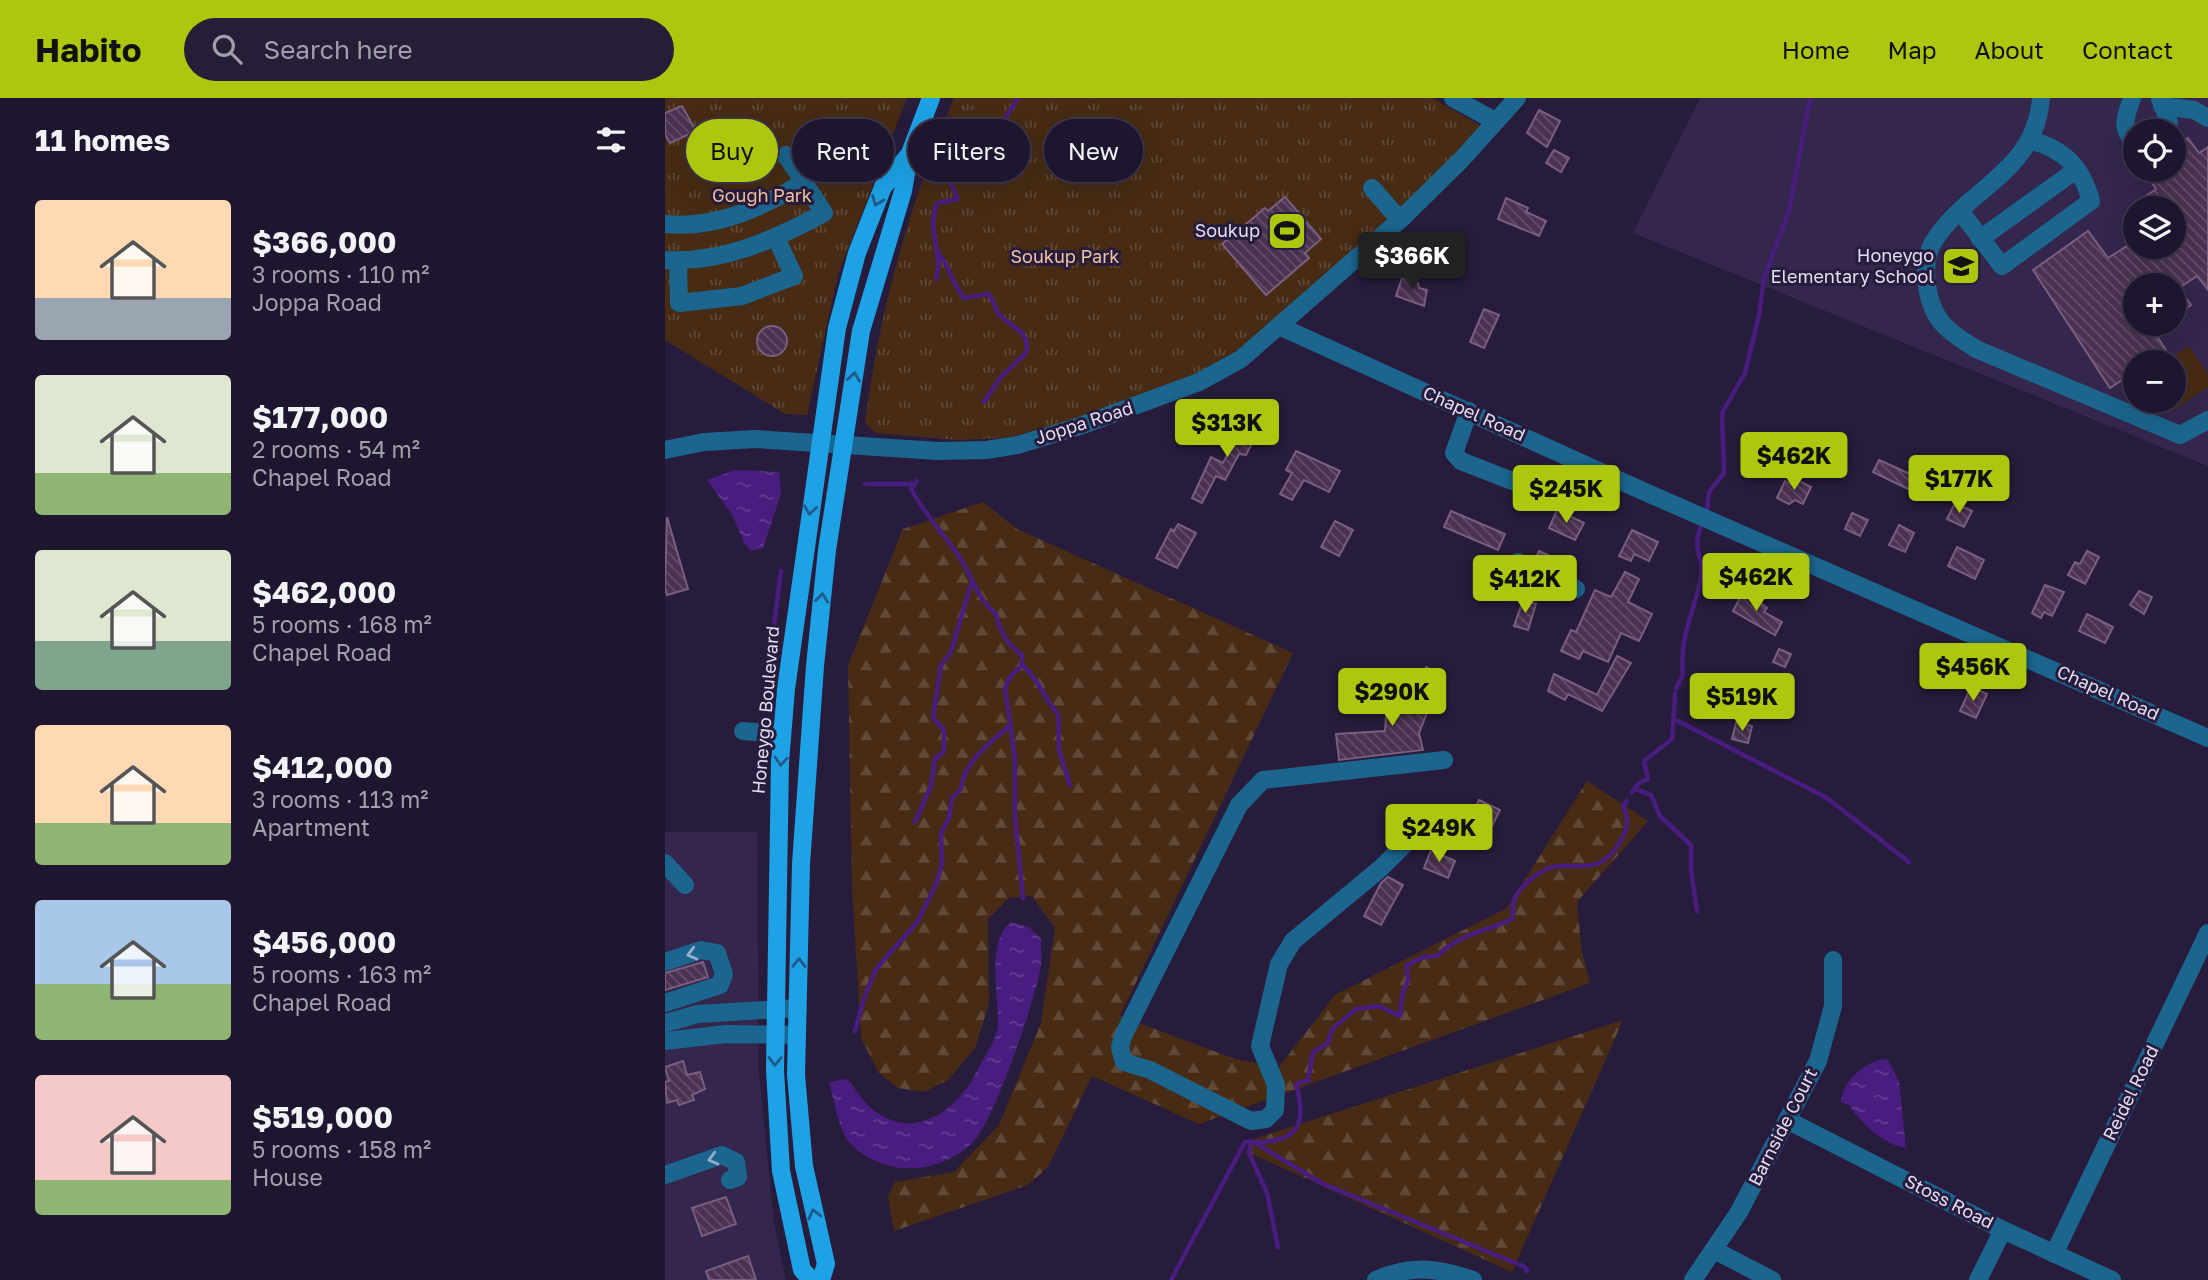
<!DOCTYPE html>
<html lang="en">
<head>
<meta charset="utf-8">
<style>
	body { margin:0; font-family:"Golos Text",sans-serif; background:#261e36; color:#f1f3f6; height:100vh; display:flex; flex-direction:column; font-size:26px; white-space:nowrap }
	* { box-sizing:border-box; margin:0 }
	p { font-size:23px; color:#a19faa }
	.icon { flex:none; width:38px; height:38px; fill:none; stroke:currentColor; stroke-width:2; stroke-linecap:round; stroke-linejoin:round }
	.map { position:relative; flex:1; overflow:hidden }
	.side { display:flex; flex-direction:column; background:#1e152e; width:665px }
	.side>* { flex:none }
	.guide { position:absolute; left:21px; top:21px; width:665px; height:63px; display:flex; gap:14px }
	.buttons { position:absolute; left:1458px; top:21px; display:grid; gap:14px }
	.buttons a { display:grid; place-items:center; width:63px; height:63px; border-radius:50%; background:#1e152e; box-shadow:0 7px 28px #0002,0 0 0 2px #3c344a; font-size:35px }
	.price { position:absolute; translate:-50% -60px; padding:0 16px; border-radius:7px; background:#adc60e; color:#111; font-size:23px; line-height:46px; filter:drop-shadow(0 2px 4px #0008) }
	.price::after { content:''; position:absolute; left:50%; top:42px; width:21px; height:16px; margin-left:-10px; background:inherit; clip-path:polygon(0 0,100% 0,50% 100%) }
	.price.current { background:#222; color:#fff }
	ul { padding:0; list-style:none }
	li { display:flex; align-items:center; gap:21px; height:175px; padding:0 35px }
	li span { display:grid; place-items:center; flex:none; width:196px; height:140px; border-radius:7px; color:#555 }
	li>.icon { margin-inline-start:auto }
	span .icon { width:84px; height:84px; fill:#fffc; stroke-width:1 }
	li b { font-size:30px }
	h2 { display:flex; justify-content:space-between; align-items:center; height:84px; padding:0 35px; font-size:30px }
	.chip { padding:0 24px; border-radius:32px; background:#1e152e; box-shadow:0 7px 28px #0002,0 0 0 2px #3c344a; font-size:24px; line-height:63px }
	.chip.current { background:#adc60e; color:#111 }
	header { display:flex; align-items:center; gap:42px; box-sizing:border-box; height:98px; padding:0 35px; background:#adc60e; color:#111 }
	header strong { font-size:33px }
	nav { display:flex; gap:38px; margin-inline-start:auto; font-size:24px }
	.search { width:490px; height:63px; background:#261e36; display:flex; align-items:center; gap:18px; box-sizing:border-box; padding:0 24px; border-radius:38px; color:#a19faa; font-size:26px }
	main { display:flex; flex:1; min-height:0 }
	.map>svg:first-child { display:block }
	.built { fill:#34264c; fill-rule:evenodd }
	.forest { fill:url(#forest-firs) }
	.park { fill:url(#park-tufts) }
	.pitch { fill:#472b14 }
	.water { fill:url(#water-ripples) }
	.lines { fill:none; stroke-linecap:round; stroke-linejoin:round }
	.stream { stroke:#491d7f; stroke-width:4.5 }
	.building { fill:url(#building-back-hatch); stroke:#795e80; stroke-width:2 }
	.minor { stroke:#1b658e; stroke-width:18 }
	.major { stroke:#1da2e6; stroke-width:18 }
	.oneway { stroke:#235889 }
	.oneway2 { stroke:#93adcb }
	.labels { text-anchor:middle; stroke-width:6; stroke-linejoin:round; paint-order:stroke }
	.park-label { font-size:18px; fill:#f3c29e; stroke:#281c3d }
	.poi-label { font-size:18px; fill:#e3ddf3; stroke:#281c3d; text-anchor:end }
	.street-label { font-size:18px; fill:#e3ddf3; stroke:#281c3d }
</style>
</head>
<body>
<header>
<strong>Habito</strong>
<div class="search"><svg class="icon" aria-label="search" viewBox="0 0 24 24"><circle cx="10" cy="10" r="6"/><path d="M15 15l6 6"/></svg>Search here</div>
<nav><a>Home</a><a>Map</a><a>About</a><a>Contact</a></nav>
</header>
<main>
<section class="side">
<h2>11 homes<svg class="icon" aria-label="filters" viewBox="0 0 24 24"><path d="M4 7h16M4 17h16"/><circle cx="9" cy="7" r="2"/><circle cx="15" cy="17" r="2"/></svg></h2>
<ul>
<li><span style="background:linear-gradient(#ffd9b3 70%,#9aa5b1 0)"><svg class="icon" aria-label="home" viewBox="0 0 24 24"><path d="M3 11l9-7 9 7M6 9v11h12V9"/></svg></span><div><b>$366,000</b><p>3 rooms · 110 m²</p><p>Joppa Road</p></div></li>
<li><span style="background:linear-gradient(#dfe7d0 70%,#8fb573 0)"><svg class="icon" aria-label="home" viewBox="0 0 24 24"><path d="M3 11l9-7 9 7M6 9v11h12V9"/></svg></span><div><b>$177,000</b><p>2 rooms · 54 m²</p><p>Chapel Road</p></div></li>
<li><span style="background:linear-gradient(#dfe7d0 65%,#7fa58c 0)"><svg class="icon" aria-label="home" viewBox="0 0 24 24"><path d="M3 11l9-7 9 7M6 9v11h12V9"/></svg></span><div><b>$462,000</b><p>5 rooms · 168 m²</p><p>Chapel Road</p></div></li>
<li><span style="background:linear-gradient(#ffd9b3 70%,#8fb573 0)"><svg class="icon" aria-label="home" viewBox="0 0 24 24"><path d="M3 11l9-7 9 7M6 9v11h12V9"/></svg></span><div><b>$412,000</b><p>3 rooms · 113 m²</p><p>Apartment</p></div></li>
<li><span style="background:linear-gradient(#a9c7e8 60%,#8fb573 0)"><svg class="icon" aria-label="home" viewBox="0 0 24 24"><path d="M3 11l9-7 9 7M6 9v11h12V9"/></svg></span><div><b>$456,000</b><p>5 rooms · 163 m²</p><p>Chapel Road</p></div></li>
<li><span style="background:linear-gradient(#f6c9c9 75%,#8fb573 0)"><svg class="icon" aria-label="home" viewBox="0 0 24 24"><path d="M3 11l9-7 9 7M6 9v11h12V9"/></svg></span><div><b>$519,000</b><p>5 rooms · 158 m²</p><p>House</p></div></li>
</ul>
</section>
<div class="map">
<svg width="1543" height="1182" viewBox="0 0 1543 1182">
	<defs>
		<pattern id="forest-firs" width="22" height="20" patternUnits="userSpaceOnUse" patternTransform="scale(1.75)"><rect width="22" height="20" fill="#472b14"/><path d="M5 1l3.5 6h-7zM16 11l3.5 6h-7z" fill="#614937"/></pattern>
		<pattern id="park-tufts" width="24" height="20" patternUnits="userSpaceOnUse" patternTransform="scale(1.75)"><rect width="24" height="20" fill="#472b14"/><path d="M3 7l-1-3M5 7V3M7 7l1-3M15 17l-1-3M17 17v-4M19 17l1-3" fill="none" stroke="#614937"/></pattern>
		<pattern id="water-ripples" width="26" height="14" patternUnits="userSpaceOnUse" patternTransform="scale(1.75)"><rect width="26" height="14" fill="#491d7f"/><path d="M2 4q2-2 4 0t4 0M15 11q2-2 4 0t4 0" fill="none" stroke="#633d92"/></pattern>
		<pattern id="building-back-hatch" width="6" height="6" patternUnits="userSpaceOnUse" patternTransform="scale(1.75)"><rect width="6" height="6" fill="#4a3251"/><path d="M-1 5l2 2M0 0l6 6M5-1l2 2" fill="none" stroke="#644f6a"/></pattern>
	</defs>
	<rect width="100%" height="100%" fill="#281c3d"/>
	<g class="built">
		<path d="M1035,0H1543V368L968,135ZM1470,33H1508V72H1470ZM1470,110H1508V149H1470ZM1470,187H1508V226H1470ZM1470,264H1508V303H1470Z"/>
		<polygon points="0,734 92,734 94,974 109,1125 121,1182 0,1182"/>
	</g>
	<g class="forest">
		<polygon points="318,404 352,431 628,555 455,918 570,961 614,969 670,897 842,810 922,683 983,723 912,804 916,849 925,885 534,1026 427,978 383,1069 363,1087 229,1133 223,1098 230,1084 289,1074 334,1027 376,925 390,830 367,798 344,800 323,821 324,906 310,950 283,982 259,994 233,990 214,975 196,940 187,789 183,567 238,431"/>
		<polygon points="958,922 847,1174 583,1054 589,1041"/>
	</g>
	<g class="park">
		<polygon points="0,0 242,0 173,176 142,317 120,316 0,242"/>
		<path d="M289,0H767L818,29L750,99L580,248L509,288L429,317L341,340L293,342L210,335L200,325C215,208 244,109 289,0Z"/>
	</g>
	<polygon class="pitch" points="1524,248 1543,276 1543,289 1507,313 1500,303 1508,303 1508,264 1500,264"/>
	<g class="water">
		<polygon points="70,372 114,374 116,396 98,450 86,453 79,445 68,418 42,382"/>
		<path d="M345,824L364,829L376,841C376,849 377,859 376,867C372,898 329,1022 309,1043C276,1077 218,1081 185,1045C173,1031 169,1002 164,984L182,981C190,990 197,1002 206,1010C248,1046 294,1012 313,971C319,959 332,941 333,927C334,897 321,847 345,824Z"/>
		<path d="M1222,961L1234,983L1241,1050C1218,1046 1197,1026 1184,1007L1176,1004C1178,982 1201,962 1222,961Z"/>
	</g>
	<g class="lines">
		<g class="stream">
			<path d="M273,155C284,166 286,185 299,200L323,196C329,202 329,210 334,216C344,229 367,233 361,255L336,279L319,304"/>
			<path d="M271,181C279,155 261,134 272,105L293,101L280,73L292,64L306,68L339,66L347,50L338,24L353,0"/>
			<path d="M252,383L246,391C259,415 278,435 293,457C308,478 311,500 331,516C334,532 343,548 357,557V567L345,579L340,590L350,661V720L358,800"/>
			<polyline points="200,386 248,386"/>
			<polyline points="1042,412 1044,394 1059,375 1057,315 1080,275 1094,217 1099,180 1124,113 1145,0"/>
			<path d="M357,567C373,580 379,600 393,616L394,652L405,687"/>
			<path d="M1011,591L1018,576C1014,540 1029,514 1036,479C1040,457 1025,455 1037,425"/>
			<polyline points="103,606 104,565 116,473"/>
			<polyline points="1009,621 1162,700 1244,764"/>
			<polyline points="970,691 986,697 995,718 1026,747 1026,772 1032,813"/>
			<polyline points="967,694 974,685 983,681 979,663 1007,641 1010,596"/>
			<polyline points="250,724 266,688 270,661 279,653 279,632 268,620 276,567 286,554 306,486"/>
			<path d="M190,933L200,897L211,871L253,823L272,784L277,765L276,735L284,720L287,700L296,691C298,664 327,644 345,627"/>
			<polyline points="586,1045 584,1055 602,1095 613,1149"/>
			<polyline points="592,1046 656,1085 860,1169 862,1173"/>
			<path d="M506,1182L580,1044C626,1045 645,1036 631,986L643,982L648,954L663,945L667,931L691,911L714,908L735,918L737,897L743,882L742,867L759,859L772,858C793,836 821,834 847,821C849,815 847,812 848,805C850,794 867,779 876,774C904,756 931,787 956,742C963,728 965,724 958,708L962,703"/>
		</g>
	</g>
	<g class="building">
		<polygon points="17,8 31,33 5,45 0,36 0,15"/>
		<polygon points="874,12 895,23 882,49 862,35"/>
		<polygon points="73,26 80,40 55,51 48,36"/>
		<polygon points="1523,40 1534,55 1543,49 1543,192 1532,178 1514,190 1526,207 1513,216 1508,209 1508,187 1470,187 1470,226 1484,226 1501,252 1483,264 1470,264 1470,273 1445,290 1368,172 1423,133 1443,160 1470,143 1470,149 1508,149 1508,110 1486,110 1478,100 1491,91 1479,72 1508,72 1508,51"/>
		<polygon points="889,52 904,60 896,74 881,65"/>
		<polygon points="620,99 656,141 640,155 644,160 601,197 557,146 600,110 603,113"/>
		<polygon points="841,100 863,110 861,114 881,123 874,138 833,121"/>
		<polygon points="737,180 753,185 754,190 762,192 759,208 731,198"/>
		<polygon points="819,211 834,217 819,250 805,244"/>
		<circle cx="107" cy="243" r="15"/>
		<polygon points="574,321 594,331 592,336 581,357 574,356 560,382 551,378 537,405 527,400 546,359 558,365 568,346 569,339 566,337"/>
		<polygon points="631,353 675,373 664,394 639,382 627,402 615,396 627,375 621,372"/>
		<polygon points="1148,354 1167,363 1162,374 1143,365"/>
		<polygon points="1214,362 1254,380 1247,393 1208,374"/>
		<polygon points="1132,382 1146,389 1138,406 1130,402 1124,406 1112,400 1120,383 1129,388"/>
		<polygon points="1290,405 1307,413 1299,429 1282,421"/>
		<polygon points="892,412 919,425 910,442 884,430"/>
		<polygon points="786,413 840,436 833,452 779,429"/>
		<polygon points="1187,415 1203,422 1195,438 1180,431"/>
		<polygon points="2,419 23,491 2,497 0,490"/>
		<polygon points="670,423 688,432 674,458 656,449"/>
		<polygon points="513,426 531,435 512,470 491,460 506,431 509,433"/>
		<polygon points="1234,427 1249,435 1240,454 1224,447"/>
		<polygon points="967,432 993,444 984,463 969,456 966,463 954,458"/>
		<polygon points="1292,449 1319,462 1310,481 1283,468"/>
		<polygon points="874,453 898,464 895,471 871,460"/>
		<polygon points="1422,453 1434,459 1420,486 1403,477 1410,464 1415,466"/>
		<polygon points="960,474 974,481 963,504 987,516 974,543 956,535 943,564 918,553 914,561 896,553 906,532 911,534 930,492 946,499"/>
		<polygon points="1380,487 1399,494 1387,518 1379,514 1376,520 1367,515"/>
		<polygon points="1079,492 1102,510 1099,514 1117,524 1110,537 1068,513"/>
		<polygon points="1474,493 1487,499 1479,516 1465,507"/>
		<polygon points="858,502 871,506 863,532 849,528"/>
		<polygon points="1422,516 1448,529 1440,545 1414,533"/>
		<polygon points="1114,551 1126,556 1120,569 1108,564"/>
		<polygon points="952,558 966,565 937,613 903,596 900,602 883,593 889,576 932,597"/>
		<polygon points="761,569 772,574 760,605 765,607 754,635 758,652 674,662 671,636 720,633 722,605 747,606"/>
		<polygon points="1306,589 1322,596 1311,620 1295,613"/>
		<polygon points="1071,625 1087,628 1083,645 1067,641"/>
		<polygon points="814,702 835,712 826,730 820,727 814,740 799,732"/>
		<polygon points="766,752 790,763 783,780 759,770"/>
		<polygon points="723,779 738,787 716,827 699,818 716,785"/>
		<polygon points="38,864 43,879 0,892 0,875"/>
		<polygon points="18,963 22,977 35,974 40,991 27,997 29,1002 14,1007 12,1002 2,1005 0,984 4,983 0,969"/>
		<polygon points="61,1099 71,1126 37,1138 27,1110"/>
		<polygon points="83,1158 91,1182 44,1182 41,1173"/>
	</g>
	<g class="lines">
		<g class="minor">
			<polyline points="788,0 830,23"/>
			<path d="M1376,0C1370,75 1303,89 1269,143C1255,165 1261,206 1277,225C1286,236 1299,243 1311,251L1515,337L1543,322"/>
			<path d="M1467,0C1461,19 1454,29 1470,45"/>
			<polyline points="1495,1 1504,24 1500,33"/>
			<polyline points="1497,8 1529,12 1543,20"/>
			<polyline points="707,90 735,122"/>
			<path d="M1295,113L1337,168L1426,103C1417,69 1399,51 1365,42"/>
			<path d="M0,126C51,131 96,110 139,84"/>
			<polyline points="1315,141 1411,72"/>
			<path d="M0,162C58,165 109,142 159,115L121,57"/>
			<polyline points="13,163 14,205 77,198 129,178 111,140"/>
			<polyline points="614,228 980,394 1543,640"/>
			<polyline points="804,313 789,355 796,363 878,395"/>
			<polyline points="0,352 39,344 90,341 273,353 322,352 353,347 415,328 534,284 576,261 735,122 797,61 852,0"/>
			<polyline points="853,464 911,491"/>
			<polyline points="78,633 105,635"/>
			<polyline points="747,739 716,770 628,843 614,866 595,948 611,987 610,1012 601,1021 586,1023 485,972 459,964 455,950 458,938 574,707 598,682 779,662"/>
			<polyline points="0,765 20,787"/>
			<polyline points="0,864 36,852 52,855 59,876 55,887 0,905"/>
			<polyline points="0,925 33,916 133,910"/>
			<polyline points="0,943 61,936 132,937"/>
			<polyline points="1122,1022 1338,1132 1447,1182"/>
			<polyline points="0,1077 57,1057 71,1064 73,1079 65,1082"/>
			<polyline points="1049,1152 1107,1182"/>
			<polyline points="1389,1156 1543,835"/>
			<path d="M711,1182C746,1166 773,1170 808,1182"/>
			<polyline points="1028,1182 1074,1114 1153,963 1168,908 1168,862"/>
			<polyline points="1313,1182 1338,1132"/>
		</g>
		<g class="major">
			<polyline points="147,1182 137,1172 116,1073 110,972 115,664 121,591 172,230 192,155 218,89 243,58"/>
			<polyline points="156,1182 161,1166 139,1068 131,977 136,766 150,568 162,452 196,233 238,93 244,58 266,0"/>
		</g>
	</g>
	<defs><path id="oneway-chevron" d="M-2-3.5L2.5 0L-2 3.5" fill="none" stroke-width="1.6" stroke-linecap="round" stroke-linejoin="round" transform="scale(1.75)"/></defs>
	<g class="oneway">
		<use href="#oneway-chevron" transform="translate(212 103) rotate(111)"/>
		<use href="#oneway-chevron" transform="translate(189 279) rotate(-82)"/>
		<use href="#oneway-chevron" transform="translate(145 412) rotate(98)"/>
		<use href="#oneway-chevron" transform="translate(157 500) rotate(-84)"/>
		<use href="#oneway-chevron" transform="translate(116 663) rotate(94)"/>
		<use href="#oneway-chevron" transform="translate(134 865) rotate(-89)"/>
		<use href="#oneway-chevron" transform="translate(110 963) rotate(91)"/>
		<use href="#oneway-chevron" transform="translate(149 1116) rotate(-103)"/>
	</g>
	<g class="oneway2">
		<use href="#oneway-chevron" transform="translate(27 856) rotate(165)"/>
		<use href="#oneway-chevron" transform="translate(48 1061) rotate(165)"/>
	</g>
	<defs>
		<g id="stadium-square" transform="scale(2.0125)"><rect x="-9" y="-9" width="18" height="18" rx="4" fill="#adc60e" stroke="#281c3d"/><path d="M0-5a6.5 5 0 1 0 0 10a6.5 5 0 1 0 0-10ZM-3.5-1.8h7v3.6h-7Z" fill="#111"/></g>
		<g id="school-square" transform="scale(2.0125)"><rect x="-9" y="-9" width="18" height="18" rx="4" fill="#adc60e" stroke="#281c3d"/><path d="M0-5L7-2L0 1L-7-2ZM-4 1L0 2.5L4 1V4Q0 6-4 4Z" fill="#111"/></g>
	</defs>
	<g fill-rule="evenodd">
		<use href="#stadium-square" x="622" y="133"/>
		<use href="#school-square" x="1296" y="168"/>
	</g>
	<g class="labels">
		<g class="park-label">
			<text x="97" y="104">Gough Park</text>
			<text x="400" y="165">Soukup Park</text>
		</g>
		<g class="poi-label">
			<text x="595" y="139">Soukup</text>
			<text x="1269" y="164">Honeygo<tspan x="1269" dy="21">Elementary School</tspan></text>
		</g>
		<g class="street-label">
			<text transform="translate(809 316) rotate(24)" y="6">Chapel Road</text>
			<text transform="translate(419 325) rotate(-18)" y="6">Joppa Road</text>
			<text transform="translate(1443 595) rotate(24)" y="6">Chapel Road</text>
			<text transform="translate(101 612) rotate(-85)" y="6">Honeygo Boulevard</text>
			<text transform="translate(1466 995) rotate(-64)" y="6">Reidel Road</text>
			<text transform="translate(1118 1029) rotate(-63)" y="6">Barnside Court</text>
			<text transform="translate(1284 1104) rotate(27)" y="6">Stoss Road</text>
		</g>
	</g>
</svg>
<div class="buttons">
<a><svg class="icon" aria-label="locate" viewBox="0 0 24 24"><circle cx="12" cy="12" r="6"/><path d="M12 2v4M12 18v4M2 12h4M18 12h4"/></svg></a>
<a><svg class="icon" aria-label="layers" viewBox="0 0 24 24"><path d="M12 4l9 5-9 5-9-5zM3 14l9 5 9-5"/></svg></a>
<a>+</a>
<a>−</a>
</div>
<b class="price current" style="left:747px;top:194px">$366K</b>
<b class="price" style="left:562px;top:361px">$313K</b>
<b class="price" style="left:1129px;top:394px">$462K</b>
<b class="price" style="left:1294px;top:417px">$177K</b>
<b class="price" style="left:901px;top:427px">$245K</b>
<b class="price" style="left:1091px;top:515px">$462K</b>
<b class="price" style="left:860px;top:517px">$412K</b>
<b class="price" style="left:1308px;top:605px">$456K</b>
<b class="price" style="left:727px;top:630px">$290K</b>
<b class="price" style="left:1077px;top:635px">$519K</b>
<b class="price" style="left:774px;top:766px">$249K</b>
<div class="guide">
<a class="chip current">Buy</a>
<a class="chip">Rent</a>
<a class="chip">Filters</a>
<a class="chip">New</a>
</div>
</div>
</main>
</body>
</html>
